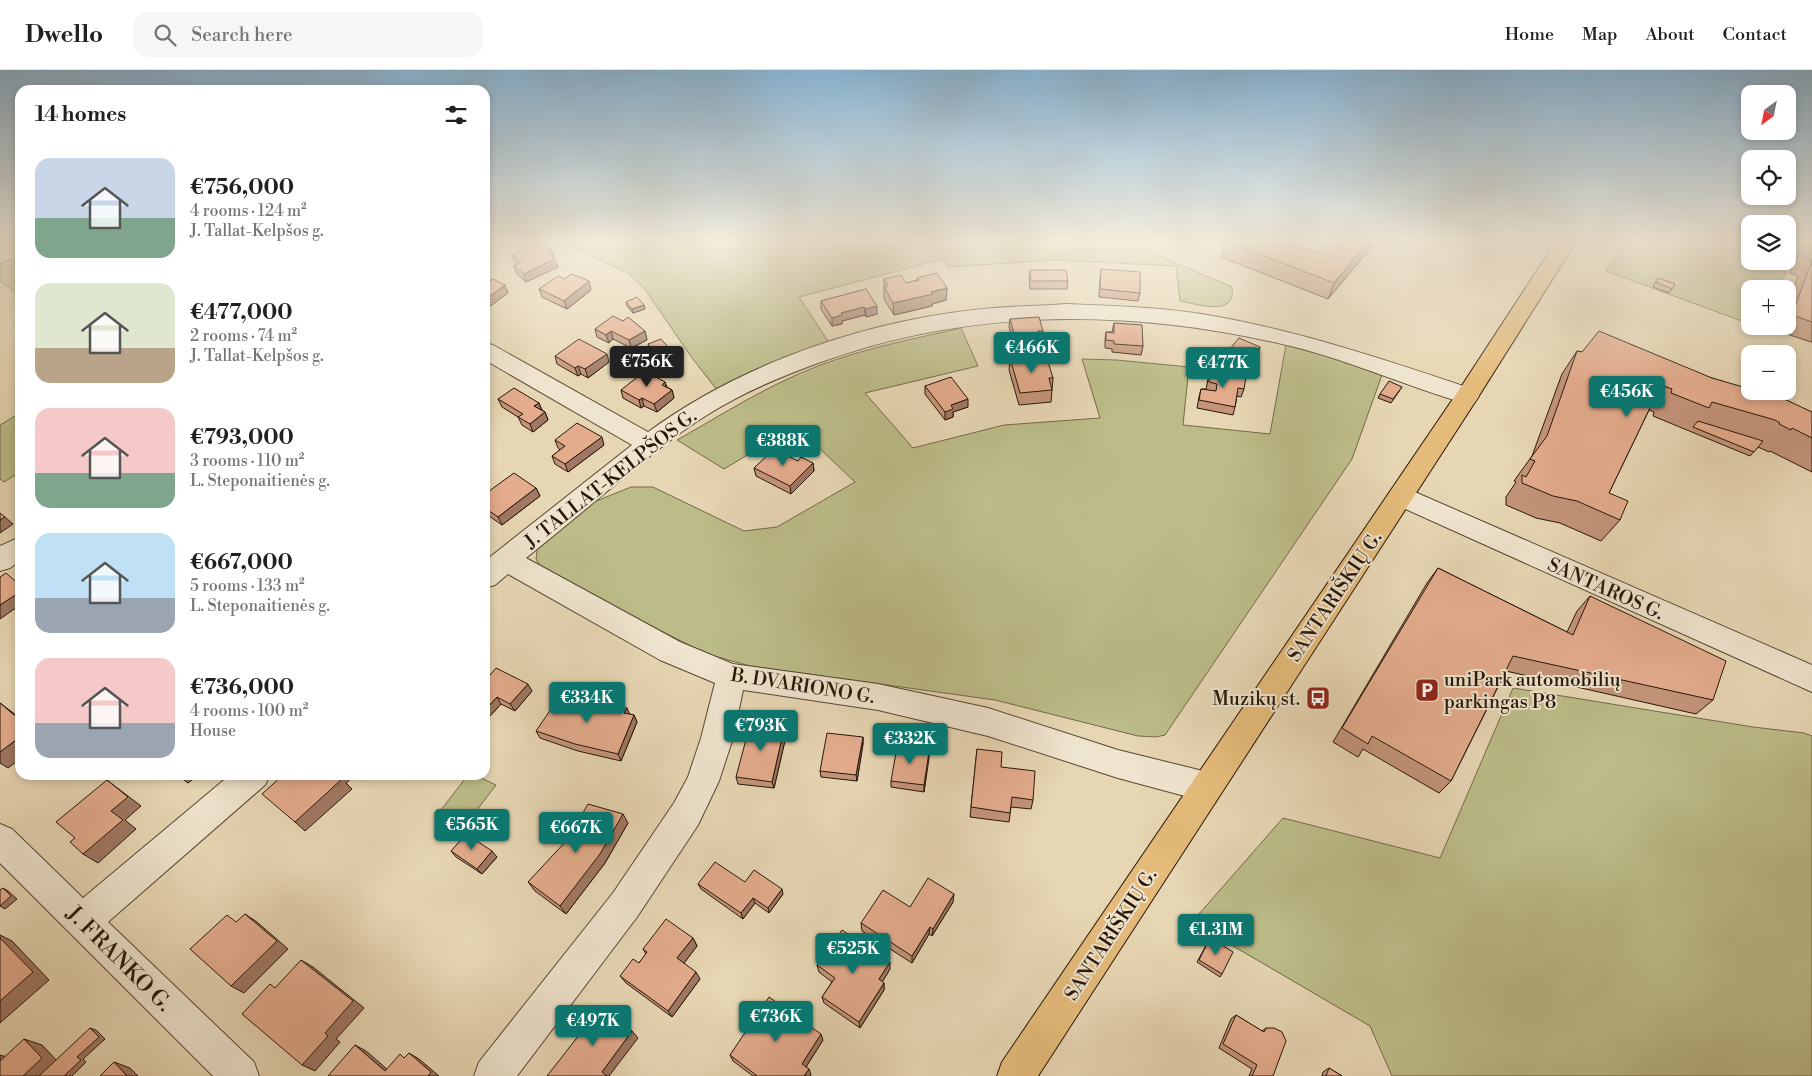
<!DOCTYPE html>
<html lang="en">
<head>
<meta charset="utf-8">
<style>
	body { margin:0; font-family:"Libre Bodoni",serif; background:#f6f6f6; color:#202124; height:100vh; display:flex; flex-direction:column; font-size:19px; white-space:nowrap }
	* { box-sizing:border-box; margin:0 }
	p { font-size:16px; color:#757577 }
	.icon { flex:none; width:28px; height:28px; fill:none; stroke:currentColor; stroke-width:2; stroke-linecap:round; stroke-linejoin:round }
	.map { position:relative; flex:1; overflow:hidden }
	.side { position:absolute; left:15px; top:15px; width:475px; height:695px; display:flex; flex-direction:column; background:#fff; border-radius:15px; box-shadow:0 2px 8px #0003 }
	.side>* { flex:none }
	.needle { width:32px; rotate:212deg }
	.tools { position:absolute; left:1741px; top:15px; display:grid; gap:10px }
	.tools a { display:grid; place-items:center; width:55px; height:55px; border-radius:10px; background:#fff; box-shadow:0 2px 8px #0003; font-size:25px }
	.price { position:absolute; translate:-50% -42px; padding:0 11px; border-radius:5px; background:#0f766e; color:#fff; font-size:16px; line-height:32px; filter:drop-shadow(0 1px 2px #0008) }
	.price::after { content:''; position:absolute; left:50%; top:30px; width:15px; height:11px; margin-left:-8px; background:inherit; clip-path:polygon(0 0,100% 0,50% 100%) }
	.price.on { background:#222; color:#fff }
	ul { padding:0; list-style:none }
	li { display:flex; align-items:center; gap:15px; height:125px; padding:0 20px }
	li span { display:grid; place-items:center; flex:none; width:140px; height:100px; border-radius:15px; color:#555 }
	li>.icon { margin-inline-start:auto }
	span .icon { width:60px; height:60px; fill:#fffc; stroke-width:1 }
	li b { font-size:21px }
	h2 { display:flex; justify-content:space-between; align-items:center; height:60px; padding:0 20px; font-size:21px }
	header { display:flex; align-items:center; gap:30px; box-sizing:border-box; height:70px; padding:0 25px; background:#fff; border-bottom:1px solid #e0e0e0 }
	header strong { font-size:24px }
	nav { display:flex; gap:28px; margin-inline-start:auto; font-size:18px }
	.search { width:350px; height:45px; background:#f6f6f6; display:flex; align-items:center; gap:12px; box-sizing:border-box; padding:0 18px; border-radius:15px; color:#757577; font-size:19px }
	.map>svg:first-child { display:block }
	.green { fill:#bcbc88; stroke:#726a48 }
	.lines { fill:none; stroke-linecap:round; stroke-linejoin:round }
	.minor-casing { stroke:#574734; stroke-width:2 }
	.major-casing { stroke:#271709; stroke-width:2 }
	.minor { fill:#efe4ce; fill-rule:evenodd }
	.major { fill:#e4bb7a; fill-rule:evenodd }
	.wall { fill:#c49479; stroke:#271709 }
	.shaded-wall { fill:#a07863; stroke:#271709 }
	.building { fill:#e4ac8d; stroke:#271709 }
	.labels { text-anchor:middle; stroke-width:4; stroke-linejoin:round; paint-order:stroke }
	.street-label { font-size:19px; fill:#271709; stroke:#efe4ce }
	.poi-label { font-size:19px; fill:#271709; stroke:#efe4ce; text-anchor:start }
	.near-street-label { font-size:22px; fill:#271709; stroke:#efe4ce }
</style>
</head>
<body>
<header>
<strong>Dwello</strong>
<div class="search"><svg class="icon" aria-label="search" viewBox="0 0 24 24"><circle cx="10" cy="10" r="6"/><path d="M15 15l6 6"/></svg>Search here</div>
<nav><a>Home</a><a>Map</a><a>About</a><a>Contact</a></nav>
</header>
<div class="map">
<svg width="1812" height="1006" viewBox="0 0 1812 1006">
	<rect width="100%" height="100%" fill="#e7d6b3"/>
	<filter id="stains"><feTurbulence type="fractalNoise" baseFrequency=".004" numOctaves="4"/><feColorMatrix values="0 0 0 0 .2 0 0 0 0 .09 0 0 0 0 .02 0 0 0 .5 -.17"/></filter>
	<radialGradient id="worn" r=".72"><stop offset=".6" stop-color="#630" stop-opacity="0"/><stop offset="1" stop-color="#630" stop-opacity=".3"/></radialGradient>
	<g class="green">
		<path d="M558,170H1122L1232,217C1237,248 1197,234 1180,231L1176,196L1055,190L948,197L943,189L799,227L830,274L718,321L692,288L644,218L628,203Z"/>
		<polygon points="1625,170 1750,170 1750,191 1788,191 1788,184 1790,190 1779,219 1750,219 1750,254 1606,201"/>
		<polygon points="20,184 20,225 0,211 0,192"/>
		<path d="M961,258L978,296L865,323L913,378L1004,355L1100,348L1082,289L1117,290L1189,297L1183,355L1270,364L1286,275L1383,302L1352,389L1165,665L1156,667L1138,666L995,630L750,596L707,584L543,502L536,489L538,474L579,438L631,417H653L744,461L777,457L855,412L796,356L724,399L677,370C723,344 768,315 818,296C864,278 914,269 961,258Z"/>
		<polygon points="20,343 20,402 4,412 0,409 0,355"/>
		<polygon points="1513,618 1753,657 1804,663 1812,666 1812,1006 1392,1006 1370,956 1192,852 1283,748 1440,788"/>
		<polygon points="468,705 475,705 496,715 464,757 437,745"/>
	</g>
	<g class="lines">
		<g class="minor-casing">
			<g id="minor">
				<polygon points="20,173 20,186 0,193 0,180"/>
				<path d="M1066,234C1115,236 1164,237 1213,246C1303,262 1389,291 1475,320L1479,326L1475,332L1467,334C1405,316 1345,288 1282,274C1126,238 969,238 818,293C780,307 741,323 707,345C675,365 646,389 617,413C587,438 557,463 526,488L680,572L733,594L878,614L988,638L1118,680L1207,702L1218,707L1223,717L1218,727L1207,732L1118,708L988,666L878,640L743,620L733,668L719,711L698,755L637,847L517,1006H474L479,992L613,823L674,733L688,707L701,668L715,613L660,590L508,504L495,515L485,518V491L632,375L485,290V273L493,275L648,362C745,291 874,248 994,238C1018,236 1042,236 1066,234Z"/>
				<polygon points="1401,416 1812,595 1812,622 1392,433 1388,426 1392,419"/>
				<polygon points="20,467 20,491 10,498 0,501 0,476"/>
				<polygon points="230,705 270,705 265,715 108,852 254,992 259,1006 213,1006 0,793 0,754 12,759 83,828"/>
			</g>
		</g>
		<g class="major-casing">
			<polygon id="major" points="1557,170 1577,170 1475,332 1038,1006 997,1006 1002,992 1459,320"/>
		</g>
		<use href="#minor" class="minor"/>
		<use href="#major" class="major"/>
	</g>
	<g class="wall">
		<polygon points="1314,170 1375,170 1373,175 1328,229 1221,187 1225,171 1320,184 1328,175"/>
		<polygon points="1796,170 1812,170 1812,272 1811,272 1778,261 1780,256 1788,256 1788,235 1798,206 1790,203 1793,196 1797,191 1795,191 1798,184 1790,181 1792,175"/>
		<polygon points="551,179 554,187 553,188 558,197 526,212 517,204 514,196 517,194 515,193 512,185"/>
		<polygon points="1101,199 1140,223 1138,231 1099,227 1100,207"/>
		<polygon points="1030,200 1068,211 1067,219 1030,219 1029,208"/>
		<polygon points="917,208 947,218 946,230 932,234 932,236 894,245 884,229 884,209 906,213 917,210"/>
		<polygon points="564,209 591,220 567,239 542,227 539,219"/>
		<polygon points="1655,212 1675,214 1669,223 1653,217"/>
		<polygon points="866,219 877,244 866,247 865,245 842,251 842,254 832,256 821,239 821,231"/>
		<polygon points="626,232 644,235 645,239 633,243 627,236"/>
		<polygon points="1010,249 1043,261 1042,269 1040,269 1041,274 1040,282 1017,283 1009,257"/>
		<polygon points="1114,253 1143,276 1141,285 1112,282 1112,279 1105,278 1105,270 1106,262 1112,262"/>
		<polygon points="595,259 645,261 647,270 631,278 613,269 609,273 597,267"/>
		<polygon points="648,274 670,282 657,288 649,278"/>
		<polygon points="1260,277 1258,286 1243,303 1221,294 1224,286"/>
		<polygon points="1577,281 1712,308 1812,342 1812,402 1770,381 1769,382 1758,377 1750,386 1653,346 1654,342 1649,340 1609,423 1620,450 1601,471 1560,453 1536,448 1506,435 1506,427 1516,412 1514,411 1532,386 1562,304"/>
		<polygon points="555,286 609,292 588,308 581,304 578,306 557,294"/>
		<polygon points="1010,288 1044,293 1053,308 1051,332 1019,335 1009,300"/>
		<polygon points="1210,301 1244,319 1241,327 1237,326 1235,337 1233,345 1197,338 1199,327 1201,319 1206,319 1208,309"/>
		<polygon points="665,312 667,317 672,320 674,328 657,342 644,336 641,338 623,328 621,320"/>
		<polygon points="925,316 968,337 953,342 953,347 945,350 925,324"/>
		<polygon points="1402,317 1391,333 1378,328 1380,324"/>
		<polygon points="498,329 539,333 542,340 545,342 548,350 533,362 522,355 518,347 502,337"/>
		<polygon points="555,370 604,375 568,402 555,394 552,386 560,380 558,378"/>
		<polygon points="798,391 813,393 814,401 791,424 756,406 754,398"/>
		<polygon points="536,418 540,426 502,455 485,443 485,424"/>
		<polygon points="1438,498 1567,562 1577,541 1590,526 1713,630 1696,644 1506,601 1451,711 1439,723 1363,679 1358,687 1333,672 1427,513"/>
		<polygon points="485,611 532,621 515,641 501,634 490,646 485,644"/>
		<polygon points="592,635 634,645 637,652 621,691 578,681 540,668 536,661"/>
		<polygon points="785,655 787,662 774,718 738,714 736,707"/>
		<polygon points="863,667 863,674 857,711 821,707 820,701"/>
		<polygon points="977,679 1001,697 1033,730 1031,739 1011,737 1009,752 970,747"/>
		<polygon points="915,680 929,682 924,722 891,717 891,711"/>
		<polygon points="628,753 605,793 566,844 535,821 528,812"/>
		<polygon points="451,781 497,787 482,804 456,787"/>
		<polygon points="745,812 783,824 769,843 755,833 743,849 701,819 698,814"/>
		<polygon points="953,832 932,866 929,864 912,893 862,861 861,853 910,837"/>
		<polygon points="693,868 697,876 684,893 700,909 672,947 626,913 620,906 639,893 646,884 643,879"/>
		<polygon points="1210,868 1222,904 1220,907 1197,892"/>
		<polygon points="817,895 890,899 882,912 884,913 884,920 860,958 824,933 822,927 832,912 819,902"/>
		<polygon points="1236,945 1262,961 1266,958 1273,1006 1249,1006 1252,999 1219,978 1231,949"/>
		<polygon points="823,970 806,997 809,999 811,1005 810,1006 753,1006 733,991 730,985"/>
		<polygon points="1329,998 1342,1006 1322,1006 1323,1002"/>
	</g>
	<g class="shaded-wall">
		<polygon points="485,170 492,170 485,174"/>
		<polygon points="1370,170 1375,170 1373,175 1328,229 1334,213"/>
		<polygon points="551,179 554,187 549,190 546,182"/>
		<polygon points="555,189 558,197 526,212 524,204"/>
		<polygon points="589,211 591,220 567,239 564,231"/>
		<polygon points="505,215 508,223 488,238 485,230"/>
		<polygon points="947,218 946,230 932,234 932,236 894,245 893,233"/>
		<polygon points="644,235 645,239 633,243 632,239"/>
		<polygon points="877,236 877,244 866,247 866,239"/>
		<polygon points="864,237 865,245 842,251 842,254 832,256 832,248 841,243"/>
		<polygon points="611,261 613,269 609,273 606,265"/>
		<polygon points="645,261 647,270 631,278 629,270"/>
		<polygon points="1260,277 1258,286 1243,303 1245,295"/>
		<polygon points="669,278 670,282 657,288 656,284"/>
		<polygon points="607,284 609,292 588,308 585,299"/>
		<polygon points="578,296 581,304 578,306 575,298"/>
		<polygon points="665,312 667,320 662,315"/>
		<polygon points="672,320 674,328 657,342 654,334"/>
		<polygon points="642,328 644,336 641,338 639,330"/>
		<polygon points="968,329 968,337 953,342 953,347 945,350 945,342 951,335"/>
		<polygon points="539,333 542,341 534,336"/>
		<polygon points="545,342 548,350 533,362 530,354"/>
		<polygon points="602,367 604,375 568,402 565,394"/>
		<polygon points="813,393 814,401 791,424 790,416"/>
		<polygon points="536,418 540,426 502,455 498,447"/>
		<polygon points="5,447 13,454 0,463 0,450"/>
		<polygon points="20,522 20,535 0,549 0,535"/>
		<polygon points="528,614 532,621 515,641 510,634"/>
		<polygon points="497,627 501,634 490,646 485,640"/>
		<polygon points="589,628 592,635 586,633"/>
		<polygon points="0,633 20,648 20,650"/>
		<polygon points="627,638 630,645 624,643"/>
		<polygon points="634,645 637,652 621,691 618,684"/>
		<polygon points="785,655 787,662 774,718 772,712"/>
		<polygon points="20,667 20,689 8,698 0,693 0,682"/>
		<polygon points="863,667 863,674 857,711 856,705"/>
		<polygon points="929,682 929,689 924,722 924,715"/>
		<polygon points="182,705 198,705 188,713 180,707"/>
		<polygon points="337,705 355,705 346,713 352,719 305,761 295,752"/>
		<polygon points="107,710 120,720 141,736 125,750 136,759 98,793 83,784 111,741"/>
		<polygon points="623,744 628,753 605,793 566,844 560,836"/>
		<polygon points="492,781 497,787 482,804 477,799"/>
		<polygon points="3,818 8,821 17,829 5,839 0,836"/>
		<polygon points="782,819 783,824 769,843 768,838"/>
		<polygon points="954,824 953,832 932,866 933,859"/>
		<polygon points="753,828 755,833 743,849 741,843"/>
		<polygon points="245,844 257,852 288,879 244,923 231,916"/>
		<polygon points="930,857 929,864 912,893 912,886"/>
		<polygon points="0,865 12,871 49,910 0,953"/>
		<polygon points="693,868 697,876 682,896 677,888"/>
		<polygon points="301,890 313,897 364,938 336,969 340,972 315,1001 302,995 325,963"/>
		<polygon points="890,892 890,899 880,916 879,909"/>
		<polygon points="696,902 700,909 672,947 668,941"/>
		<polygon points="884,913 884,920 860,958 859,952"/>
		<polygon points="90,958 96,960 105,969 83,989 86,992 72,1006 64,1006 77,987"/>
		<polygon points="632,961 638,968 609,1006 606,1006 602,1002"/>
		<polygon points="821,964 823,970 804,1000 802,994"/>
		<polygon points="24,969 42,975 60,994 47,1006 23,1006"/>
		<polygon points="355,975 366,981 395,1006 385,1001"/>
		<polygon points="409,983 419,989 439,1006 428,1006"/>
		<polygon points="0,985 7,987 0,993"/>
		<polygon points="114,992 130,998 138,1006 127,1006"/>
		<polygon points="809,999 811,1005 810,1006 804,1006"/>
	</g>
	<g class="building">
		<polygon points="1226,170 1281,170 1320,184 1333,170 1370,170 1334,213 1225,171"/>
		<polygon points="1810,170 1812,170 1812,176 1808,175"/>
		<polygon points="541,172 551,179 546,182 555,189 524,204 514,196 521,192 512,185"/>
		<polygon points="1806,180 1812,182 1812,252 1792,245 1812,190 1803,187"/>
		<polygon points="1101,199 1140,202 1140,223 1100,219"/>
		<polygon points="1030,200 1066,200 1068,211 1031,211"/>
		<polygon points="937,203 947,218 931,222 933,224 893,233 884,217 888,216 884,209 901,205 906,213 919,210 917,208"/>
		<polygon points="572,204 589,211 564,231 539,219 558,206 564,209"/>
		<polygon points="1658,208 1675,214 1672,219 1656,212"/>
		<polygon points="493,209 505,215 485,230 485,214"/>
		<polygon points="866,219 877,236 866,239 864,237 841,243 842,245 832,248 821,231"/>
		<polygon points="637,227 644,235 632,239 626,232"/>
		<polygon points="613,246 623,251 628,247 645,261 629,270 611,261 606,265 595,259"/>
		<polygon points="1039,247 1043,261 1038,261 1041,274 1017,275 1010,249"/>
		<polygon points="1114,253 1142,255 1143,276 1114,274 1114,271 1106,270 1106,262 1114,263"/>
		<polygon points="1599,261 1712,308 1750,319 1750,321 1758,321 1782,328 1812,342 1812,368 1792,358 1791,360 1779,354 1780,353 1775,350 1712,332 1709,338 1671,323 1672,319 1661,315 1609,423 1628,431 1620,450 1577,431 1553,426 1522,413 1522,405 1526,407 1535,391 1530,389 1547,366 1577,281 1582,282"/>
		<polygon points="1239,268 1260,277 1245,295 1224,286"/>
		<polygon points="579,269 607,284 585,299 578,296 575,298 555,286"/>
		<polygon points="661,269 669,278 656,284 648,274"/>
		<polygon points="1041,286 1044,293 1048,292 1053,308 1049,308 1052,320 1020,323 1010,288"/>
		<polygon points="645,301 665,312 662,315 672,320 654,334 642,328 639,330 621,320"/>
		<polygon points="1210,301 1246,307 1244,319 1238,318 1235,337 1199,330 1201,319 1216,321 1217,314 1209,312"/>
		<polygon points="951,307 968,329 951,335 953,339 945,342 925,316"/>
		<polygon points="1389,311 1402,317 1393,329 1380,324"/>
		<polygon points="514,318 539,333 534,336 545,342 530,354 518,347 523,344 498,329"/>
		<polygon points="1698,351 1763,371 1754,382 1693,357"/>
		<polygon points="577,353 602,367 565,394 552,386 565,376 555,370"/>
		<polygon points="774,379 798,391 801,387 813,393 790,416 754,398"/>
		<polygon points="514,403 536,418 498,447 485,438 485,424"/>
		<polygon points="0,443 5,447 0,450"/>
		<polygon points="20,484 20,490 16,487"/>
		<polygon points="1438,498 1573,565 1590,526 1726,591 1713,630 1513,586 1451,711 1372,666 1368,674 1342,658"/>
		<polygon points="6,503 20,515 20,522 0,535 0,507"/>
		<polygon points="496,598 528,614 510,634 497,627 485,640 485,611"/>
		<polygon points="575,624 589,628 586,633 609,640 611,635 627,638 624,643 634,645 618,684 575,674 536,661 560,626 572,629"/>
		<polygon points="0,633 20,650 20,667 0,682"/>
		<polygon points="751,651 785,655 772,712 736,707"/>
		<polygon points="827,663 863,667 856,705 820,701"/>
		<polygon points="898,671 915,674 914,680 929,682 924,715 891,711"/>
		<polygon points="977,679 1002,682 1001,697 1035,701 1033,730 1012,727 1010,743 971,737"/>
		<polygon points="283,705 337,705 342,709 295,752 262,724"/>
		<polygon points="107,710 128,727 111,741 123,750 83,784 70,772 75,768 56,752"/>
		<polygon points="588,734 623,744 600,784 560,836 528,812 568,769"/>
		<polygon points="466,764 492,781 477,799 451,781"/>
		<polygon points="715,792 745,812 754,800 782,819 768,838 753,828 741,843 698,814"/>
		<polygon points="928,808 954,824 933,859 930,857 912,886 861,853 883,820 910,837"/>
		<polygon points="3,818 11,826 0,836 0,820"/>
		<polygon points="245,844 277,871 231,916 190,879 227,845 236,852"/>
		<polygon points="666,849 693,868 677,888 696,902 668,941 620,906 633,889 639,893 647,882 643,879"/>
		<polygon points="842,860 890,892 879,909 884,913 859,952 822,927 835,908 817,895"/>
		<polygon points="0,868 33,902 0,931"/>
		<polygon points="1210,868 1233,882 1222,904 1199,890"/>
		<polygon points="301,890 353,931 325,963 328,966 302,995 242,944 270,914 275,918"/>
		<polygon points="769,927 821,964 802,994 809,999 804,1006 756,1006 756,1005 730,985"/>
		<polygon points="601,937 632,961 602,1002 607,1006 547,1006"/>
		<polygon points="1236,945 1264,962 1266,958 1274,958 1282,962 1286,971 1273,1006 1252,1006 1257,995 1223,974"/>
		<polygon points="90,958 99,967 77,987 81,990 64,1006 39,1006"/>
		<polygon points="24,969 42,988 23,1006 0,1006 0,991"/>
		<polygon points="355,975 385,1001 400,984 404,988 409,983 431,1002 428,1006 328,1006"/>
		<polygon points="114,992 127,1006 100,1006"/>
		<polygon points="1329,998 1342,1006 1326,1006"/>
	</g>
	<linearGradient id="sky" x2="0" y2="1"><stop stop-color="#89b5d5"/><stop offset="0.55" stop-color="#f4eddd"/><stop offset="1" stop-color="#f4eddd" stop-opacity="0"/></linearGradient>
	<rect width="1812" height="311" fill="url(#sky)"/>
	<defs>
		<g id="parking-square" transform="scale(1.25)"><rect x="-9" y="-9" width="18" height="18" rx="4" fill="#8f2418" stroke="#efe4ce"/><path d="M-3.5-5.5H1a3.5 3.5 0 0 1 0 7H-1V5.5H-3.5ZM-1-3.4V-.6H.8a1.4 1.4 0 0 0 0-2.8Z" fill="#fff"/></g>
		<g id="bus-square" transform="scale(1.25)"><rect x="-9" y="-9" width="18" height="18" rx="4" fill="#8f2418" stroke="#efe4ce"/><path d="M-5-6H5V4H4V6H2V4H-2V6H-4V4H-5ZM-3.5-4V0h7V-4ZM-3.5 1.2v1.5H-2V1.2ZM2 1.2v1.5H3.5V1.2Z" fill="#fff"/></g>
	</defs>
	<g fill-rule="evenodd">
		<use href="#parking-square" x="1427" y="620"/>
		<use href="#bus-square" x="1318" y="628"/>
	</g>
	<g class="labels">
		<g class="street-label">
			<text transform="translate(610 408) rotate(-38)" y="7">J. TALLAT-KELPŠOS G.</text>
			<text transform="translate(1606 518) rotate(24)" y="7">SANTAROS G.</text>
			<text transform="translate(1334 526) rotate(-56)" y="7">SANTARIŠKIŲ G.</text>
			<text transform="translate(803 615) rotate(9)" y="7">B. DVARIONO G.</text>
			<text transform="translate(1110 864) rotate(-57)" y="7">SANTARIŠKIŲ G.</text>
		</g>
		<g class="poi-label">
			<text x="1444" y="616">uniPark automobilių<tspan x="1444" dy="22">parkingas P8</tspan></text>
			<text x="1300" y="635" text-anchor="end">Muzikų st.</text>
		</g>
		<g class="near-street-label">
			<text transform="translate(120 888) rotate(45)" y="8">J. FRANKO G.</text>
		</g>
	</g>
	<rect width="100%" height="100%" filter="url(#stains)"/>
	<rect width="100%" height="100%" fill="url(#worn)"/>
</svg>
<div class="tools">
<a><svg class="needle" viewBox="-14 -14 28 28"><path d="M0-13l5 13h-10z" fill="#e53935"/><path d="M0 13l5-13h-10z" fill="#757577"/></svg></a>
<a><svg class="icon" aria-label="locate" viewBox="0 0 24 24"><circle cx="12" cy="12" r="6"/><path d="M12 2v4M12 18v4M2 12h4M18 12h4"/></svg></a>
<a><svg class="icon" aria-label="layers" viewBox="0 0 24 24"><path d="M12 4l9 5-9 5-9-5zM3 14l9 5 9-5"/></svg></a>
<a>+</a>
<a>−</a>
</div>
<b class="price" style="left:1032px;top:304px">€466K</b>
<b class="price on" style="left:647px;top:318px">€756K</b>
<b class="price" style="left:1223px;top:319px">€477K</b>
<b class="price" style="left:1627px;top:348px">€456K</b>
<b class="price" style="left:783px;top:397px">€388K</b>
<b class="price" style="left:587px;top:654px">€334K</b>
<b class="price" style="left:761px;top:682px">€793K</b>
<b class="price" style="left:910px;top:695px">€332K</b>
<b class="price" style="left:472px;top:781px">€565K</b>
<b class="price" style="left:576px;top:784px">€667K</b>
<b class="price" style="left:1216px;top:886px">€1.31M</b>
<b class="price" style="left:853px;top:905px">€525K</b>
<b class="price" style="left:776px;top:973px">€736K</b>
<b class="price" style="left:593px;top:977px">€497K</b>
<section class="side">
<h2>14 homes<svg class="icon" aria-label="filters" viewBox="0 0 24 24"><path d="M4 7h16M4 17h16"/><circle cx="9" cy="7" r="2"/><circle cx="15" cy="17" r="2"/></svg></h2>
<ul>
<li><span style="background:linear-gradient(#c9d6e8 60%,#7fa58c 0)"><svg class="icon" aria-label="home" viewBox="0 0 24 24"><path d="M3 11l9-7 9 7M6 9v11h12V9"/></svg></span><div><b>€756,000</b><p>4 rooms · 124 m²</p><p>J. Tallat-Kelpšos g.</p></div></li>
<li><span style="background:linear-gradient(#dfe7d0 65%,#b9a48a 0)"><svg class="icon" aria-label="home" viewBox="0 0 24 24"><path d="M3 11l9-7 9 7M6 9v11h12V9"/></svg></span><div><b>€477,000</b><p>2 rooms · 74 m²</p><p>J. Tallat-Kelpšos g.</p></div></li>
<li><span style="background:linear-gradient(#f6c9c9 65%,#7fa58c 0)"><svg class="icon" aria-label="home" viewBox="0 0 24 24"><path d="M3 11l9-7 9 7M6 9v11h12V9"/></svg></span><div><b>€793,000</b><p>3 rooms · 110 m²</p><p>L. Steponaitienės g.</p></div></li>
<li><span style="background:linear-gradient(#bfe0f5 65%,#9aa5b1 0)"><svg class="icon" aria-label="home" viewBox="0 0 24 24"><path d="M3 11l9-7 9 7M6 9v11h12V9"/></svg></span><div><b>€667,000</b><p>5 rooms · 133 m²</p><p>L. Steponaitienės g.</p></div></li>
<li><span style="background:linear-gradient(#f6c9c9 65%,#9aa5b1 0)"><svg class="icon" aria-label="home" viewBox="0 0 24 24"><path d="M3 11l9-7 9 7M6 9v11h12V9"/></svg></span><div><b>€736,000</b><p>4 rooms · 100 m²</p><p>House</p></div></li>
</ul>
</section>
</div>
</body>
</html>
